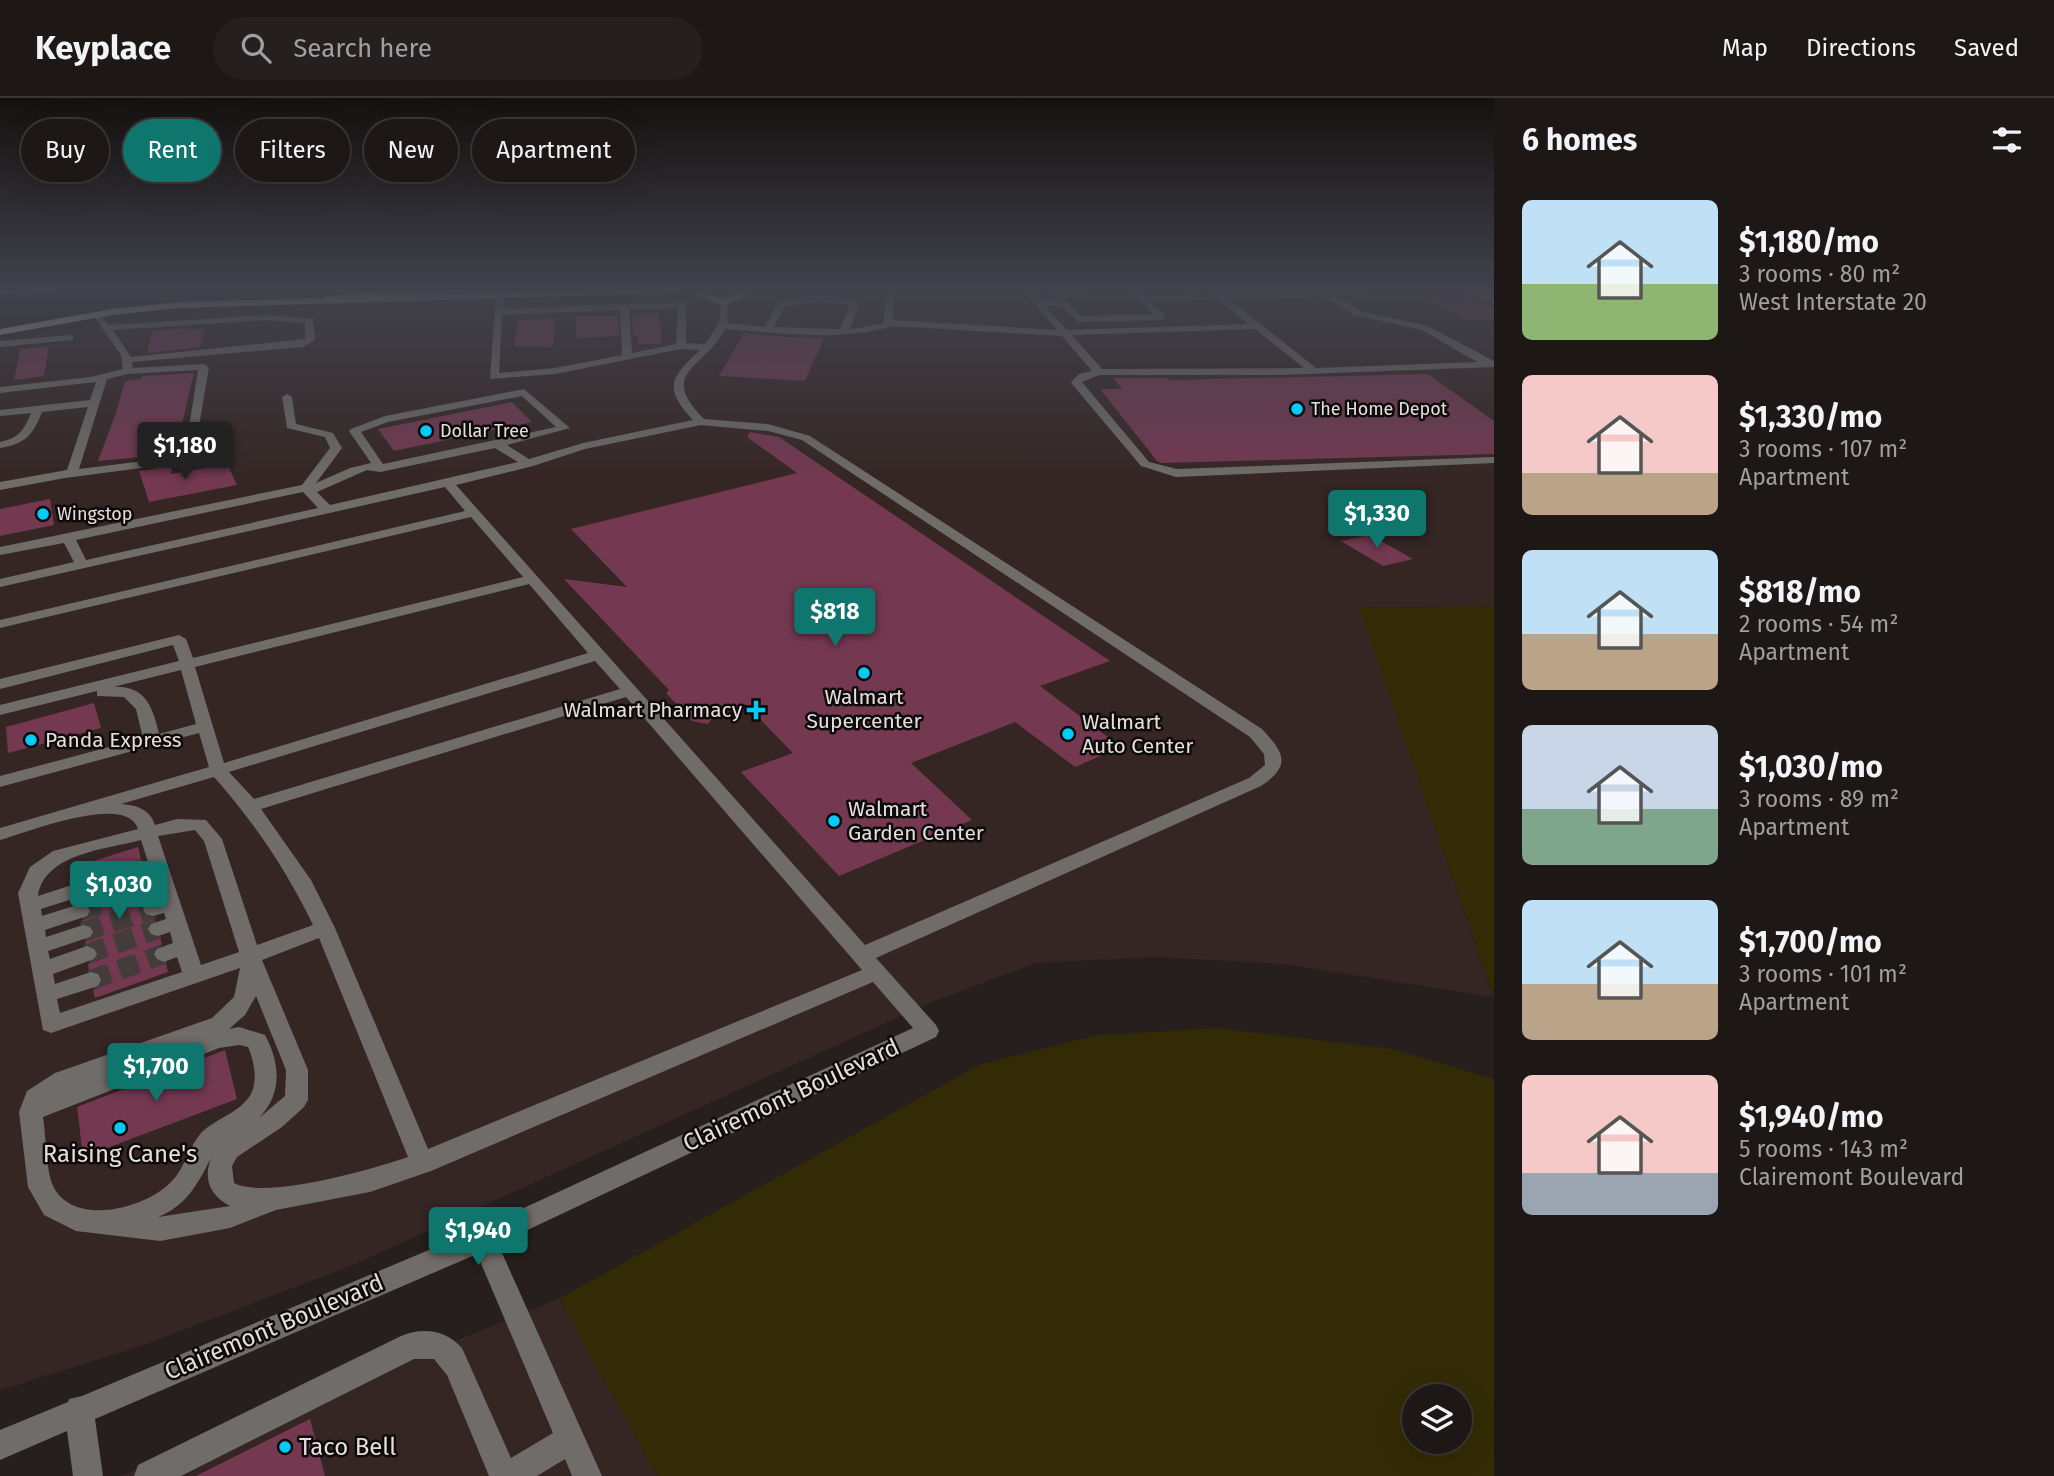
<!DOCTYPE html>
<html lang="en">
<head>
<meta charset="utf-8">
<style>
	body { margin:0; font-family:"Fira Sans",sans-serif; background:#25201f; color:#f1f3f6; height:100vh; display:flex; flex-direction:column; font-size:26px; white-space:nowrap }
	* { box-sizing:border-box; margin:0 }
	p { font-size:23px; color:#a09fa1 }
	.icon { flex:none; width:38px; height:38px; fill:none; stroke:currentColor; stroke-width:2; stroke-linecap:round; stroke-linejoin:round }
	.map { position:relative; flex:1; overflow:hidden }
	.panel { display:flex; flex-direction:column; background:#1d1716; width:560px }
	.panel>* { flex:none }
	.guide { position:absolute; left:21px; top:21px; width:665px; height:63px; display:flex; gap:14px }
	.fabs { position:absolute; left:1402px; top:1286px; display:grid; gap:14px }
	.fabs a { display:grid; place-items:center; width:70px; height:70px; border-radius:50%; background:#1d1716; box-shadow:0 7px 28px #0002,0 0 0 2px #3b3635; font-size:35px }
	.price { position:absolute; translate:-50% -60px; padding:0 16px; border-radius:7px; background:#0f766e; color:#fff; font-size:23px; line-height:46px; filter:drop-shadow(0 2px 4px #0008) }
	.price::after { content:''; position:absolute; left:50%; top:42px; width:21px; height:16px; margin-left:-10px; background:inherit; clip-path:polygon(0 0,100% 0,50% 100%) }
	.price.current { background:#222; color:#fff }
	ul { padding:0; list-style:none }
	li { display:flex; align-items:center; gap:21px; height:175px; padding:0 28px }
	li span { display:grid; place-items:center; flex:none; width:196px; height:140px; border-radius:10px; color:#555 }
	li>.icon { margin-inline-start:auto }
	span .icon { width:84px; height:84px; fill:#fffc; stroke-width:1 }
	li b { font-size:30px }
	h2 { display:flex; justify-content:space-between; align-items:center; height:84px; padding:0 28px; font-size:30px }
	.pill { padding:0 24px; border-radius:32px; background:#1d1716; box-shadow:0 7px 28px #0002,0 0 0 2px #3b3635; font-size:24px; line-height:63px }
	.pill.current { background:#0f766e; color:#fff }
	header { display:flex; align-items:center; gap:42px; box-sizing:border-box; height:98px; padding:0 35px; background:#1d1716; border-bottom:2px solid #3b3635 }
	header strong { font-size:33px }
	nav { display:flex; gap:38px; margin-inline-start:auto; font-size:24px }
	.search { width:490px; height:63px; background:#25201f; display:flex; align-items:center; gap:18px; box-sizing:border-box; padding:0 24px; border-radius:38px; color:#a09fa1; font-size:26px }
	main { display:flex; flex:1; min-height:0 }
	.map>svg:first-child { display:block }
	.built { fill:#352624 }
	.green { fill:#332b05; fill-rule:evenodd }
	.building { fill:#743951 }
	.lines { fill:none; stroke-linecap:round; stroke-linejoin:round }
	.minor-tunnel { stroke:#433c3b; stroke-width:20; stroke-dasharray:20 10; stroke-linecap:butt }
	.minor { fill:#6f6c69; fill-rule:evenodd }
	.major { fill:#bfb8b3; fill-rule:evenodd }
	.highway { fill:#ded6d0; fill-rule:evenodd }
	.poi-dot { fill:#03cbf9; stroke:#0d0a09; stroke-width:2.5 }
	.labels { text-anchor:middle; stroke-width:5; stroke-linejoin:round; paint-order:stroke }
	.far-poi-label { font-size:18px; fill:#e4dedd; stroke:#0d0a09; text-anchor:start }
	.poi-label { font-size:21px; fill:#e4dedd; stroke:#0d0a09; text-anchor:start }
	.near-street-label { font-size:24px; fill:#e4dedd; stroke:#0d0a09 }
	.near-poi-label { font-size:24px; fill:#e4dedd; stroke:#0d0a09 }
</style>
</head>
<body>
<header>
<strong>Keyplace</strong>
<div class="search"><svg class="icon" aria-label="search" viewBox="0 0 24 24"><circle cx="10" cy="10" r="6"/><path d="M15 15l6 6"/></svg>Search here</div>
<nav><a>Map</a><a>Directions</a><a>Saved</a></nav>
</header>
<main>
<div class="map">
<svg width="1494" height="1378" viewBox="0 0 1494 1378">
	<rect width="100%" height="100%" fill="#271f1e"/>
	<g class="built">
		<polygon points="1125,190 1494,190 1494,508 1360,510 1493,899 1284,866 1156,859 1035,865 934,903 353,1167 138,1249 0,1292 0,242 160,217 625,200"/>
		<polygon points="559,1201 657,1378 120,1378"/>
	</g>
	<g class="green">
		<polygon points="1494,508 1494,900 1359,510"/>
		<path d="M1216,930L1392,951L1494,981V1378H657L559,1201L979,967L1093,938ZM1460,1298V1344H1414V1298Z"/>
	</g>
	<g class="building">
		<polygon points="1456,194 1494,212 1494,221 1463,221 1418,195"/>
		<polygon points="659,213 661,246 638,246 638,238 633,238 632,217"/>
		<polygon points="618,217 619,238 576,240 576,218"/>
		<polygon points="555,220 553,249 514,248 518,222"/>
		<polygon points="186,230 186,233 204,231 200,249 147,255 152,233"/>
		<polygon points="744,235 788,239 824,240 805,283 719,278"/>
		<polygon points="49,248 44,278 14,282 20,251"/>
		<polygon points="194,275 175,356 98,363 116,315 125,283 141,281 142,278"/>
		<polygon points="1428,276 1494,323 1494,356 1162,365 1157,363 1100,291 1122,291 1113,280 1167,280 1169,282"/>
		<polygon points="512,304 532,324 394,353 378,331"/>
		<polygon points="750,334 779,339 1110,563 1040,588 1121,649 1075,669 1015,624 911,665 972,722 839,778 741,674 793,655 745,606 715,616 708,626 692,623 666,595 669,592 564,481 627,489 571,431 797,375 747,339"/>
		<polygon points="227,366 237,387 149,404 139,373 172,368 171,376"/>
		<polygon points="50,401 54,427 0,438 0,411"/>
		<polygon points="1370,437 1413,461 1383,468 1341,443"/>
		<polygon points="94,605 101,630 8,655 6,629"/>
		<polygon points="138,749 146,782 139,785 136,792 140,799 150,800 144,805 141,812 145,819 155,820 149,825 146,832 150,839 160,840 162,846 155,850 152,857 156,863 166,866 168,874 95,900 93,892 100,889 103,881 99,873 89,872 88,866 96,862 99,855 95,849 85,846 85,844 92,840 95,833 91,826 81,823 89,819 92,812 88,805 78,804 84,799 87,792 83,785 74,784 71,770"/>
		<polygon points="225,952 237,1001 83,1059 77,1009"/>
		<polygon points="310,1321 325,1378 196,1378"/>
	</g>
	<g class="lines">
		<g class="minor-tunnel">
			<polyline points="75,793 143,771"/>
			<polyline points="80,813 148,791"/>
			<polyline points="83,834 153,811"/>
			<polyline points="87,856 158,831"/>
			<polyline points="91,882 164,856"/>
		</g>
		<g class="minor">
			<path d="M886,190H894L893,222L1057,232L1021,190H1030L1041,202H1058L1050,194L1054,191L1134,190L1143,198L1379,190L1359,198H1336L1360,213L1428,228L1494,263V269L1281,277H1099L1082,284L1149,364L1177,371L1494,359V365L1176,379L1141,368L1072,286L1071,284L1079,276L1092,273L1062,238L893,228C838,244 781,235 725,231C704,272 657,273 704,321L768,326L810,338L1262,631C1284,655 1292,667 1261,688L876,860L936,927L939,933L936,939L498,1146L602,1378H572L565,1361L537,1378H489L447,1277L434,1261H414L181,1378H134L138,1367L401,1238C423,1229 446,1232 462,1250L511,1360L553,1335L477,1156L95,1321L103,1378H73L67,1333L0,1362V1332L68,1304L69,1301L82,1298L474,1133L913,930L873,884L431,1073L370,1094L276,1112L230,1130L160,1143L76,1133L44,1117L28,1089L19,1014L27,993L55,975L212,920L234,899L240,870L51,935L43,932L18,795L30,769L53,753L138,731C127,694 26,735 0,742V730L209,669L199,635L0,689V678L143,640L136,611L124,599L97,598V593L0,617V607L179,563L173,547L0,591V581L179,537L186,541L193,560L523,479L471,419L0,530V522L465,413L445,389L0,489V481L74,464L64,445L0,457V449L302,387L330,350L325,339L287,330L282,299L287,296L292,299L296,326L333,335L342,350L316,385L350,370L371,365L349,333L351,331L385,318L524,291L570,330L507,347L529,361L583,345L693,322C663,290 670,280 700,252L681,251L555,276L490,281L496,195L503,197V211L682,204L686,207V245L705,246L719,225L721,202L728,204L727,225L765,229L778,204C802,198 837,193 859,206L850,231H853L884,225ZM1129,195L1154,216L1081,218L1066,203L1060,202L1063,200L1061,196ZM1325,199L1354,217L1422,232L1477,264L1316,270L1229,201ZM1218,201L1248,226L1067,232L1045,208H1061L1079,224L1162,222L1165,221V217L1149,203ZM818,204L850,207L840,231L774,229L785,208ZM678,210L676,246L632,255L629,212ZM620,212L622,257L555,270L499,275L502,217ZM1255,231L1304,270L1102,271L1072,237ZM522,298L556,329L383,366L361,334L388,324ZM701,327L768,333L802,342L1250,639L1264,656L1265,667L1249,680L865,847L456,387L533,368L585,351ZM495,350L518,364L330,407L317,394L367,372L380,374ZM303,394L318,410L86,462L76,442ZM529,486L588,555L224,665L195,569ZM595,563L620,591L254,701L229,674ZM181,572L196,626L159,636C153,609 145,587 113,589ZM626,599L862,872L428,1051L335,830L311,782L261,711ZM214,679C254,724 287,773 313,827L257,847L222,741L206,722L177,721L155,727C150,711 136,707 121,706ZM195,732L204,743L239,854L201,867L158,738ZM141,742L154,783L141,786L138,791L141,796L148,798L158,795L160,802L146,806L143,811L146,816L153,818L164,815L166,821L151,826L148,831L151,836L158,838L170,834L173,845L157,851L154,856L157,861L164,864L177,859L182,874L60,915L57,901L98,888L101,882L98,876L91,874L55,886L53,876L94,861L97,856L94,851L87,848L50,861L48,853L90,839L93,834L90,829L83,827L46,839L45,832L87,818L90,813L87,808L80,806L42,818L41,811L82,798L85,793L82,788L75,786L38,798C44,755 108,751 141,742ZM319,840L408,1059C373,1071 266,1102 234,1085L232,1068L237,1059L282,1029L304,1009L308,1002V972L262,862ZM256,898L286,972L285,998L259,1020C283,995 280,965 265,937L239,929L229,931L245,917ZM239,947L248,949C254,963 258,982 251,996C240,1015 216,1020 201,1035C188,1050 185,1071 170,1085C144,1111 73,1129 53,1088C46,1072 46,1038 43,1019L219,950ZM211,1060C203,1082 210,1097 230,1108L158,1119C187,1107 197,1087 211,1060Z"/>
			<polygon points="1454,190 1466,190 1494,200 1494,206"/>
			<path d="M97,214L109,227L266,217L313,221L315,242L303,249L132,264L133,270L204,266L209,269L194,358L179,365L65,380L0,392V384L67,372L88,309L42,314C33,337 25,346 0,350V344C19,340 24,332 31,315L0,318V312L90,302L96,284L0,295V289L90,279L123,271L121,257L93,217ZM266,222L305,225V241L131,259L113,232ZM198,272L185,354L176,359L79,371L107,281L128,276Z"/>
			<polygon points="70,237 73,238 73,242 0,249 0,243"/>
		</g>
		<path class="major" d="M652,190H765L724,207L696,198L697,194L179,210L112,217L0,237V231L112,211L179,204ZM742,193L723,201L701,194Z"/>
		<g class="highway">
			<polygon points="0,190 101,190 96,193 0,196"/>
			<polygon points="436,190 487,190 482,193 326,204 321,201 326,198"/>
		</g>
	</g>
	<linearGradient id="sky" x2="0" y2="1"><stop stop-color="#151110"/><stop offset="0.5" stop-color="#41424c"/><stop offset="1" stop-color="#41424c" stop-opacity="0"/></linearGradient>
	<rect width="1494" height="383" fill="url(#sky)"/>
	<g class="poi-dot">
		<circle cx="1297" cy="311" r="7"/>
		<circle cx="426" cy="333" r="7"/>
		<circle cx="43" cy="416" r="7"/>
		<circle cx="864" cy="575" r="7"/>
		<path d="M752.5 601.5h7v7h7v7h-7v7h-7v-7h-7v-7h7z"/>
		<circle cx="1068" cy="636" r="7"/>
		<circle cx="31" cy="642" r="7"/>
		<circle cx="834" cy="723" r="7"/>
		<circle cx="120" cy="1030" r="7"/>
		<circle cx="285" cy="1349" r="7"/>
	</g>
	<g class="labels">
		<g class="far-poi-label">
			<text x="1311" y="317">The Home Depot</text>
			<text x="440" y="339">Dollar Tree</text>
			<text x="57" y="422">Wingstop</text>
		</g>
		<g class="poi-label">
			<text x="864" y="606" text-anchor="middle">Walmart<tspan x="864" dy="24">Supercenter</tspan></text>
			<text x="742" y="619" text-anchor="end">Walmart Pharmacy</text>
			<text x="1082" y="631">Walmart<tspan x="1082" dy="24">Auto Center</tspan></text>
			<text x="45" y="649">Panda Express</text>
			<text x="848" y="718">Walmart<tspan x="848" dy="24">Garden Center</tspan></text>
		</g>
		<g class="near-street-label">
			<text transform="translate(791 997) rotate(-25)" y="8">Clairemont Boulevard</text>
			<text transform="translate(274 1229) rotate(-23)" y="8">Clairemont Boulevard</text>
		</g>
		<g class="near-poi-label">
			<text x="120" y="1064">Raising Cane's</text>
			<text x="299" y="1357" text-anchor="start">Taco Bell</text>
		</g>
	</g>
</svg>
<div class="fabs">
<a><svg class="icon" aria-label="layers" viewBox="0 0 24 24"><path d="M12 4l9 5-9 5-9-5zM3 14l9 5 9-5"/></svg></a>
</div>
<b class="price current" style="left:185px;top:384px">$1,180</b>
<b class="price" style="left:1377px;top:452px">$1,330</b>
<b class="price" style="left:835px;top:550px">$818</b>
<b class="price" style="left:119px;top:823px">$1,030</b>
<b class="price" style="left:156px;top:1005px">$1,700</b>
<b class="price" style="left:478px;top:1169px">$1,940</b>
<div class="guide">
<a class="pill">Buy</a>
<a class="pill current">Rent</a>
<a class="pill">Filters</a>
<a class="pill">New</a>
<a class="pill">Apartment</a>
</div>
</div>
<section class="panel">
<h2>6 homes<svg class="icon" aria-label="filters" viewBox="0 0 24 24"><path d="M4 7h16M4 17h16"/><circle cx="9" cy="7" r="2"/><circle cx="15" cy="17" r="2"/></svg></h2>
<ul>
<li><span style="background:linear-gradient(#bfe0f5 60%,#8fb573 0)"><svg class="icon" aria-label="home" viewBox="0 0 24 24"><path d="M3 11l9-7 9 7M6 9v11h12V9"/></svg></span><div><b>$1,180/mo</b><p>3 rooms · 80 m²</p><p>West Interstate 20</p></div></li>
<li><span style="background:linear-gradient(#f6c9c9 70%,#b9a48a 0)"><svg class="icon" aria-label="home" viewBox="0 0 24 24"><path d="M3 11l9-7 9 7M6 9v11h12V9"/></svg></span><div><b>$1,330/mo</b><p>3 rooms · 107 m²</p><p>Apartment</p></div></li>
<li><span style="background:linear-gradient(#bfe0f5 60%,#b9a48a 0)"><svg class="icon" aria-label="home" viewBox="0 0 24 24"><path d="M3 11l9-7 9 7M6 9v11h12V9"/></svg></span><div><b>$818/mo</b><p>2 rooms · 54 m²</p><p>Apartment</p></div></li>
<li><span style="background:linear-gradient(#c9d6e8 60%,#7fa58c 0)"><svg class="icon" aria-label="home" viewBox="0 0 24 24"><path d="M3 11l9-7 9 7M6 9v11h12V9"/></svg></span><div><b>$1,030/mo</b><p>3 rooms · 89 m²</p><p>Apartment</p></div></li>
<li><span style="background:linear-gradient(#bfe0f5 60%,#b9a48a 0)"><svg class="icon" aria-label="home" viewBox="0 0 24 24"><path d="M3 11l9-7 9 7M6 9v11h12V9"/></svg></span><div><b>$1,700/mo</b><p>3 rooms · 101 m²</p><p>Apartment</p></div></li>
<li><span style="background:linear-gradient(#f6c9c9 70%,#9aa5b1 0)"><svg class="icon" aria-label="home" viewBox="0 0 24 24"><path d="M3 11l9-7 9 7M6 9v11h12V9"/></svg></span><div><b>$1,940/mo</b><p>5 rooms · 143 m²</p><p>Clairemont Boulevard</p></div></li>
</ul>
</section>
</main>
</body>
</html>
